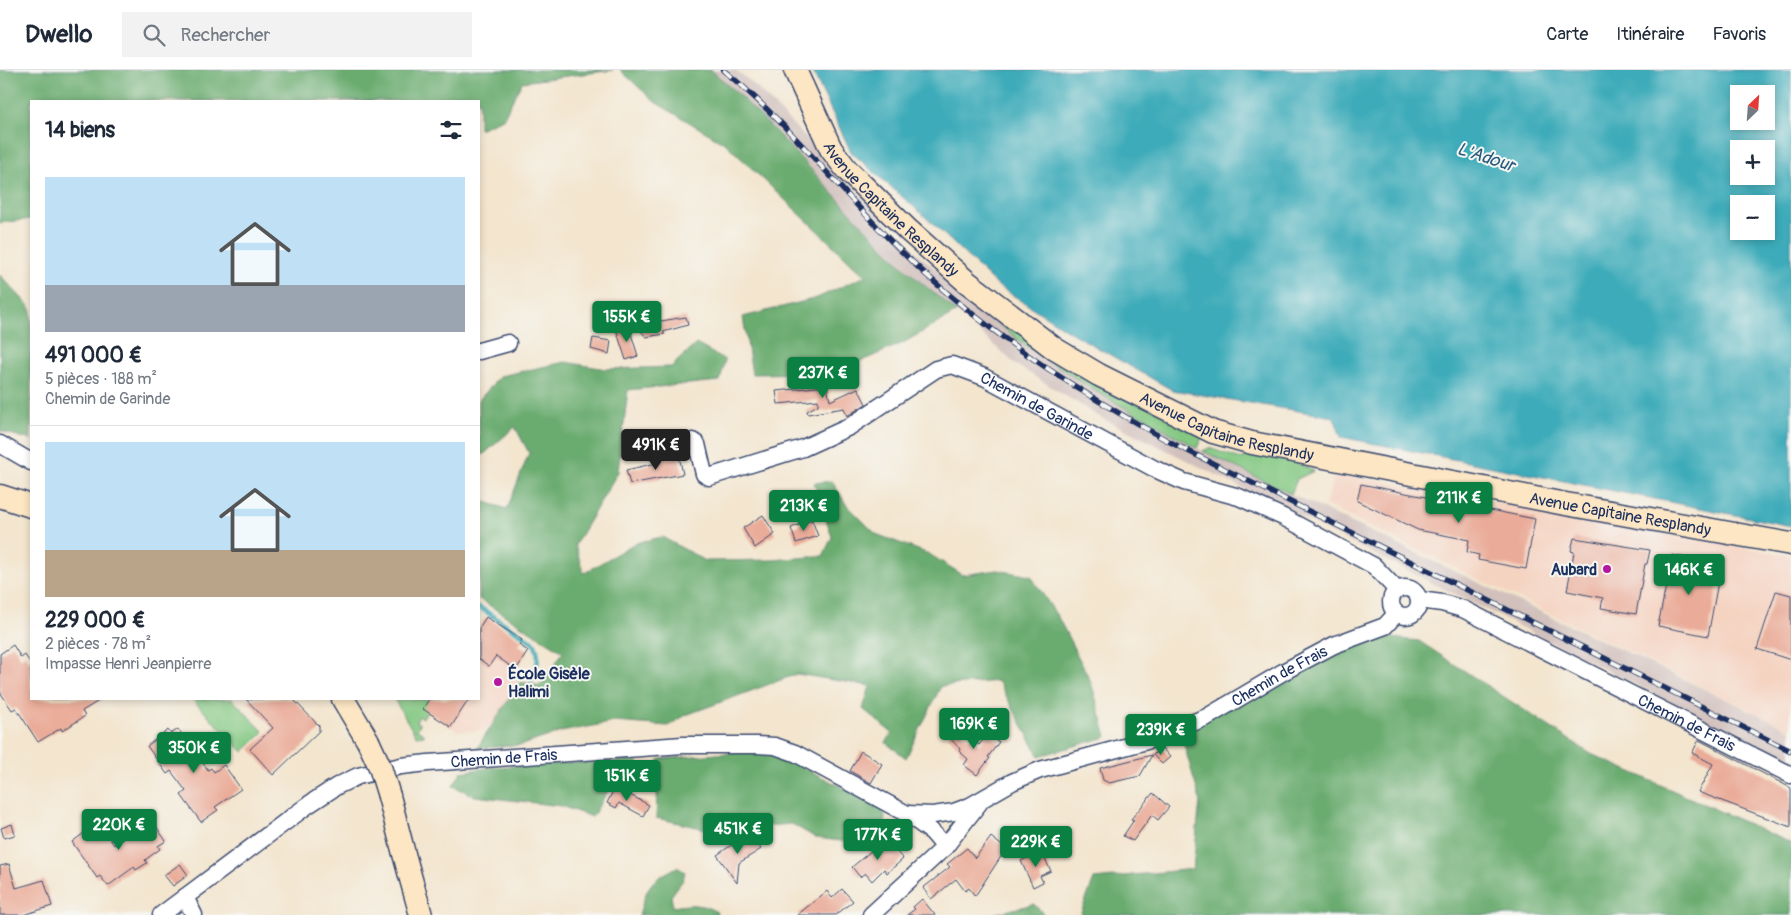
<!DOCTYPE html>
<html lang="fr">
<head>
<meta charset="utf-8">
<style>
	body { margin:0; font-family:Pangolin,sans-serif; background:#f2f2f3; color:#1f2937; height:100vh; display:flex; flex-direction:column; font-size:19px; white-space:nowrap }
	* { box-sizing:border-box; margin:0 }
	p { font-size:16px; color:#747a83 }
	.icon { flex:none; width:28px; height:28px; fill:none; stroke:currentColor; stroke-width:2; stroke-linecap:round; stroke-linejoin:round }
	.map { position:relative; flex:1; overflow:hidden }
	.panel { position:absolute; left:30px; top:30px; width:450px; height:600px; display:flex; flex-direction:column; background:#fff; border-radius:0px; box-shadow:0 2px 8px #0003 }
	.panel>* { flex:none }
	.needle { width:32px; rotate:25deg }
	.tools { position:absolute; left:1730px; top:15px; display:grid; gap:10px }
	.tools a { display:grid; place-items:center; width:45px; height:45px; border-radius:0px; background:#fff; box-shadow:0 2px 8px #0003; font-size:25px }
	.price { position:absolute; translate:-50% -42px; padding:0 11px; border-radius:5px; background:#0b8043; color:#fff; font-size:16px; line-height:32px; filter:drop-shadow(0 1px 2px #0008) }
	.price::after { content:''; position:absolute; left:50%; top:30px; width:15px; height:11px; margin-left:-8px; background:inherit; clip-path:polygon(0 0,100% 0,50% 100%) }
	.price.on { background:#222; color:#fff }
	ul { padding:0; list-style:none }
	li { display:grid; align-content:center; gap:10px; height:265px; padding:0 15px }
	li+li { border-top:1px solid #e0e1e3 }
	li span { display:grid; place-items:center; height:155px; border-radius:0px; color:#555 }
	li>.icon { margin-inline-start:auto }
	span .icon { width:90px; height:90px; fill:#fffc; stroke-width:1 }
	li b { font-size:21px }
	h2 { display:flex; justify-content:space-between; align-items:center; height:60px; padding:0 15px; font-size:21px }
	header { display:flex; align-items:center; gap:30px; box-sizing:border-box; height:70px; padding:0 25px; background:#fff; border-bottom:1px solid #e0e1e3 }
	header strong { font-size:24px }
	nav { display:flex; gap:28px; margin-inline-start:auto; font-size:18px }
	.search { width:350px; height:45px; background:#f2f2f3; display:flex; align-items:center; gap:12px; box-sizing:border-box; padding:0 18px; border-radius:0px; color:#747a83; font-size:19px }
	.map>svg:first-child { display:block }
	.built { fill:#f5d3c1 }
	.industrial { fill:#d1c0bc }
	.green { fill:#84c882; stroke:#507c70 }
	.forest { fill:#6bac70; stroke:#436e67 }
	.water { fill:#3cabb9; stroke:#2c6d8c; fill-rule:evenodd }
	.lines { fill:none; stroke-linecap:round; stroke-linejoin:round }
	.stream { stroke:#3cabb9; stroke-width:4.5 }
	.building { fill:#eaac99 }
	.street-casing { stroke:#3b4a6f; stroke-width:19 }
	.secondary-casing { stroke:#3b4a6f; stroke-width:25 }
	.street { stroke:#fff; stroke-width:16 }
	.secondary { stroke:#fce6c4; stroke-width:22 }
	.rail-casing { stroke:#1b2f5e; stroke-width:5.5 }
	.rail { stroke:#f6f6f2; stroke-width:4; stroke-dasharray:11; stroke-linecap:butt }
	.secondary-bridge-casing { stroke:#3b4a6f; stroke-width:25; stroke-linecap:butt }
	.secondary-bridge { stroke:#fce6c4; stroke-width:22 }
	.poi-dot { fill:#b5179e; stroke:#f6f6f2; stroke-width:2 }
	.labels { text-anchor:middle; stroke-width:4; stroke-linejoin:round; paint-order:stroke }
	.street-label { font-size:16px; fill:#1b2f5e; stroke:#f6f6f2 }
	.poi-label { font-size:16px; font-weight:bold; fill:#1b2f5e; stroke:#f6f6f2; text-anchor:end }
	.water-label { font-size:18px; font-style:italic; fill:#275a7e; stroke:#f6f6f2 }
</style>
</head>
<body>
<header>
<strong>Dwello</strong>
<div class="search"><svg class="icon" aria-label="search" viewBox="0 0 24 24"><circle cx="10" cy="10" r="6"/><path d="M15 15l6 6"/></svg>Rechercher</div>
<nav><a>Carte</a><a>Itinéraire</a><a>Favoris</a></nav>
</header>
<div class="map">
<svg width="1791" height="845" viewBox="0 0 1791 845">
	<rect width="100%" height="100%" fill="#f6f6f2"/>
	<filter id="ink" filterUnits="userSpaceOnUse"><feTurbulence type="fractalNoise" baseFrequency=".02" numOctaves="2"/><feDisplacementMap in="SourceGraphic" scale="10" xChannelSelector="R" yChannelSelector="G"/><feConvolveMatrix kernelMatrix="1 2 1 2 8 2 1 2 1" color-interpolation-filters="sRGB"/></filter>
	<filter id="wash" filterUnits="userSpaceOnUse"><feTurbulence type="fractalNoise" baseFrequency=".0096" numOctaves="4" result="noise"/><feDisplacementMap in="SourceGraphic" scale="20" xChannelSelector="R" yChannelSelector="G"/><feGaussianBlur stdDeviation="1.12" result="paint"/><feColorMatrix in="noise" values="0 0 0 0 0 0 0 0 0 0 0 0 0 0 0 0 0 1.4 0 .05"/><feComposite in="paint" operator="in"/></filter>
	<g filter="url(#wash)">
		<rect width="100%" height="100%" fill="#f3e5ce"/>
		<g class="built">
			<polygon points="1336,403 1791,486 1791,660 1325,435"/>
			<polygon points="486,547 522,570 519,575 528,581 518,597 520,598 515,626 502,645 482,661 458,661 427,642 432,633 425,629 479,629 479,558"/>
		</g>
		<polygon class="industrial" points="711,0 735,0 750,11 812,74 903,170 985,243 1026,276 1097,322 1138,345 1148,348 1155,354 1197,378 1291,424 1791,660 1791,692 1098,346 1015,294 957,242 910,203 855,147 783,68 734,20"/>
		<g class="green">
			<polygon points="988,239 1203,366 1197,378 1155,354 1148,348 1138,345 1097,322 1026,276 985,243"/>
			<polygon points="1209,378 1241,389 1251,384 1295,392 1314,401 1297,409 1291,424 1203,381"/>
			<polygon points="192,629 232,629 264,662 243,682"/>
			<polygon points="394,629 425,629 432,633 423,648 419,646 416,652 420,654 417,660 425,665 416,666"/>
		</g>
		<g class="forest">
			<polygon points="0,0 613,0 522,12 503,49 479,59 479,31 31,31 31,149 0,153"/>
			<path d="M620,0H711C783,61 841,138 910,203C925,216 941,229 957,242L903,273L834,303L752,304L743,247L817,228L865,206L726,74L655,32Z"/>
			<polygon points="0,205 31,238 31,370 0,361"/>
			<polygon points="696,274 725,290 720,311 628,320 618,402 575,475 584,503 635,473 662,467 706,491 772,490 823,486 832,467 814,413 832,411 846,434 876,464 929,484 963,505 997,500 1031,506 1059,549 1091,612 1107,667 1039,686 998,611 941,616 906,688 886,673 892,663 863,639 870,616 797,604 686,645 668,656 614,652 561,662 522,675 477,678 520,612 540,616 563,582 479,529 479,430 507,439 529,383 515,357 484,384 479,385 479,330 500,306 565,292 606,299 671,297"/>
			<polygon points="1375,566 1419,571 1591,684 1791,773 1791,845 1080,845 1094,809 1193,799 1200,730 1176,647"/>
			<polygon points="752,681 782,687 880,736 885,746 883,761 869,769 841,771 816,768 792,754 755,757 724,763 656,748 659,689"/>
			<polygon points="636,690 639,693 632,708 616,708 592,747 561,736 475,726 453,716 461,702 492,697"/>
			<path d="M677,797L685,802L683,810L671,826L673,837C691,834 701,833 717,842L716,845H639C648,815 648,812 677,797Z"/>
			<polygon points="1034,834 1045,845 992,845 993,844"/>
		</g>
		<path class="water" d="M812,0H1791V456L1341,367L1334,347L1172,320L1070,262L997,215L930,151L851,82ZM1739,24H1766V51H1739ZM1739,79H1766V106H1739ZM1739,134H1766V161H1739Z"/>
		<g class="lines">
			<path class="stream" d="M479,537L533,572C542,586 537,596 531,610"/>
		</g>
		<g id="blocks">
			<g class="building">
				<polygon points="686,247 688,255 663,262 665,264 646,267 636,255"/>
				<polygon points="629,257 638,286 626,290 616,259"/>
				<polygon points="593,268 611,271 609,284 591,279"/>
				<polygon points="827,316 830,331 858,318 866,334 847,346 844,338 808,344 807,341 818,335 818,330 778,334 776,321"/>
				<polygon points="679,386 683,404 630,414 626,400 661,392 661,390"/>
				<polygon points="1361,414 1535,449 1526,499 1478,490 1479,485 1467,482 1469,470 1418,460 1357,431"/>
				<polygon points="763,445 775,464 755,478 743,458"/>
				<polygon points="812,450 818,466 796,473 791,458"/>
				<polygon points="1574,468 1650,480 1647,494 1645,494 1636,544 1601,538 1603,528 1567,521 1574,482 1571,481"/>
				<polygon points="1672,485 1713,493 1710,511 1718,512 1708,566 1658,556"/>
				<polygon points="1776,521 1791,525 1791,590 1757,579"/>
				<polygon points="486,547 522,570 519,575 528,581 516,600 496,586 489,596 479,589 479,558"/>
				<polygon points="13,575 21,588 25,585 31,594 31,629 102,629 82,641 85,646 62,661 61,658 38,672 16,638 12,640 0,622 0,584"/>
				<polygon points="246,629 293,629 319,656 319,661 273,705 250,679 273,658"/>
				<polygon points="429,629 469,629 451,657 423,639"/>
				<polygon points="957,658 968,669 970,667 979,675 988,664 999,672 988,687 990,688 977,705 964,695 968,689 959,681 960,679 948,666"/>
				<polygon points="178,659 208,700 211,698 214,702 224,695 241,719 215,737 218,740 201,752 181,725 186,721 171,701 167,704 147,676 168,660 171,664"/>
				<polygon points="1699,670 1791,718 1791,757 1698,722 1713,694 1692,683"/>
				<polygon points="1161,677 1170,687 1162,694 1153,685"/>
				<polygon points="861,681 882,694 871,713 850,701"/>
				<polygon points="1152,685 1140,706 1109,713 1103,710 1100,698"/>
				<polygon points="615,717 649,735 643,746 619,733 616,738 607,733"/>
				<polygon points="1153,723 1169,737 1158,750 1152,745 1133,771 1123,766 1134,750 1131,749"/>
				<polygon points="151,749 166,771 158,776 160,779 145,790 147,793 136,800 134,797 108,816 100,806 97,808 72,772 88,760 93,767 103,759 114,775"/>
				<polygon points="12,754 15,765 4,768 1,758"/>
				<polygon points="752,766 761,779 739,793 737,813 717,785 743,767 745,770"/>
				<polygon points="991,767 1006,779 975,826 969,818 965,821 956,809 931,829 923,818 950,797 947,794 967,778 975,788"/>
				<polygon points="885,769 903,789 887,803 884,799 872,811 865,803 860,807 852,797"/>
				<polygon points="1041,781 1051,801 1040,806 1043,812 1033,817 1021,791"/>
				<polygon points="9,794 16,818 44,810 52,836 23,845 0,845 0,796"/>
				<polygon points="180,794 188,805 173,816 164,805"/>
				<polygon points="842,819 853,831 836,845 797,845 827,821 832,828"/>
				<polygon points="922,829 935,845 907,845 915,839 913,837"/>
			</g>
		</g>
	</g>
	<g filter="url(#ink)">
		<use href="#blocks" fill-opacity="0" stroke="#3b4a6f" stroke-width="1"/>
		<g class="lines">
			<g class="street-casing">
				<g id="street">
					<polyline points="479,281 508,273"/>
					<path id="s1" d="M693,371L697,374L704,404L709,407L803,378L849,357L936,299L952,295L984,307L1155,399L1184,412L1239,427L1283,447L1374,496L1397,520"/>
					<polyline points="0,374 31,392"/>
					<circle cx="1405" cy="532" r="14"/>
					<path id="s2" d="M1419,530L1442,533L1463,539L1791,705"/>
					<path id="s3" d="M907,744L933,745L954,742L970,736L1012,712L1040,700L1150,670L1207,647L1283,602L1334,575L1385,556L1396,544"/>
					<polyline points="185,827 194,845"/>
					<path id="s4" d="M161,845L308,735L337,716L358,706L401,696L428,693L683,675H757L775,676L795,683L907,744L932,762L945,777"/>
					<polyline points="871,845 945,777 980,732"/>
				</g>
			</g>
			<g class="secondary-casing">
				<g id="secondary">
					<path id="s5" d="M795,0L831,79L847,100L908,160L967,212L1055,279L1099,305L1213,362L1252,373L1560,433L1791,474"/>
					<polyline points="0,426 31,436"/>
					<polyline points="343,629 368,671"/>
					<polyline points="389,726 404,784 421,845"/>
				</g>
			</g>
			<use href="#street" class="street"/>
			<use href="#secondary" class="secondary"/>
			<g class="rail-casing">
				<path id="rail" d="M723,0C788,52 839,120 898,178C979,258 1074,320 1174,374L1791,681"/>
			</g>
			<use href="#rail" class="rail"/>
			<g class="secondary-bridge-casing">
				<polyline id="secondary-bridge" points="368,671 380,697 389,726"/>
			</g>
			<use href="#secondary-bridge" class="secondary-bridge"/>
		</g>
	</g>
	<g class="poi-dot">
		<circle cx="1607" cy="499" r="5"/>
		<circle cx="498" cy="612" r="5"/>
	</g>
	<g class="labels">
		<g class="street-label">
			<text dy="6" stroke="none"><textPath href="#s5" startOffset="172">Avenue Capitaine Resplandy</textPath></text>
			<text dy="6" stroke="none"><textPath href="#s1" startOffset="406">Chemin de Garinde</textPath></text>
			<text dy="6" stroke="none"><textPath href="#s5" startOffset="578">Avenue Capitaine Resplandy</textPath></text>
			<text dy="6" stroke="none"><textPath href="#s5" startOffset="982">Avenue Capitaine Resplandy</textPath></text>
			<text dy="6" stroke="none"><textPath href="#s3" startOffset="402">Chemin de Frais</textPath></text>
			<text dy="6" stroke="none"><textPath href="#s2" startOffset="296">Chemin de Frais</textPath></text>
			<text dy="6" stroke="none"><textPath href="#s4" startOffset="389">Chemin de Frais</textPath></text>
		</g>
		<g class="poi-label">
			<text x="1597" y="505">Aubard</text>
			<text x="508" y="609" text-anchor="start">École Gisèle<tspan x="508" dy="18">Halimi</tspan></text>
		</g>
		<g class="water-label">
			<text transform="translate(1486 87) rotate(18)" y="6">L'Adour</text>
		</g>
	</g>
</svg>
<div class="tools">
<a><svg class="needle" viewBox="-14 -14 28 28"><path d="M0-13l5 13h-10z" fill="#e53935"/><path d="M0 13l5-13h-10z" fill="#747a83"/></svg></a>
<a>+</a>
<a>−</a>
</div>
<b class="price" style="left:627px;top:273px">155K €</b>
<b class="price" style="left:823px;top:329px">237K €</b>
<b class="price on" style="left:656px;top:401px">491K €</b>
<b class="price" style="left:1459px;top:454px">211K €</b>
<b class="price" style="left:804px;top:462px">213K €</b>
<b class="price" style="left:1689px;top:526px">146K €</b>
<b class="price" style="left:974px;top:680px">169K €</b>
<b class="price" style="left:1161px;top:686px">239K €</b>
<b class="price" style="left:194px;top:704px">350K €</b>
<b class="price" style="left:627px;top:732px">151K €</b>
<b class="price" style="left:119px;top:781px">220K €</b>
<b class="price" style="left:738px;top:785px">451K €</b>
<b class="price" style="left:878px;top:791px">177K €</b>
<b class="price" style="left:1036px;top:798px">229K €</b>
<section class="panel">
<h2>14 biens<svg class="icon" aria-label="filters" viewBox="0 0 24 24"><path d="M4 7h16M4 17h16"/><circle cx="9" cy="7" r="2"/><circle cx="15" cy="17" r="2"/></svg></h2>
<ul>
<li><span style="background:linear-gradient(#bfe0f5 70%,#9aa5b1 0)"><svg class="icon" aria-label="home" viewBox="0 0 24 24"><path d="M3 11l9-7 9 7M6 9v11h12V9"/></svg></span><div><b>491 000 €</b><p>5 pièces · 188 m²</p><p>Chemin de Garinde</p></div></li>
<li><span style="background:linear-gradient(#bfe0f5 70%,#b9a48a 0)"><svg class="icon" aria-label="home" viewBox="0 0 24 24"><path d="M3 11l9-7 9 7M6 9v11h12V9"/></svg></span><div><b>229 000 €</b><p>2 pièces · 78 m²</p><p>Impasse Henri Jeanpierre</p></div></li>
</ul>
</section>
</div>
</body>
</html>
